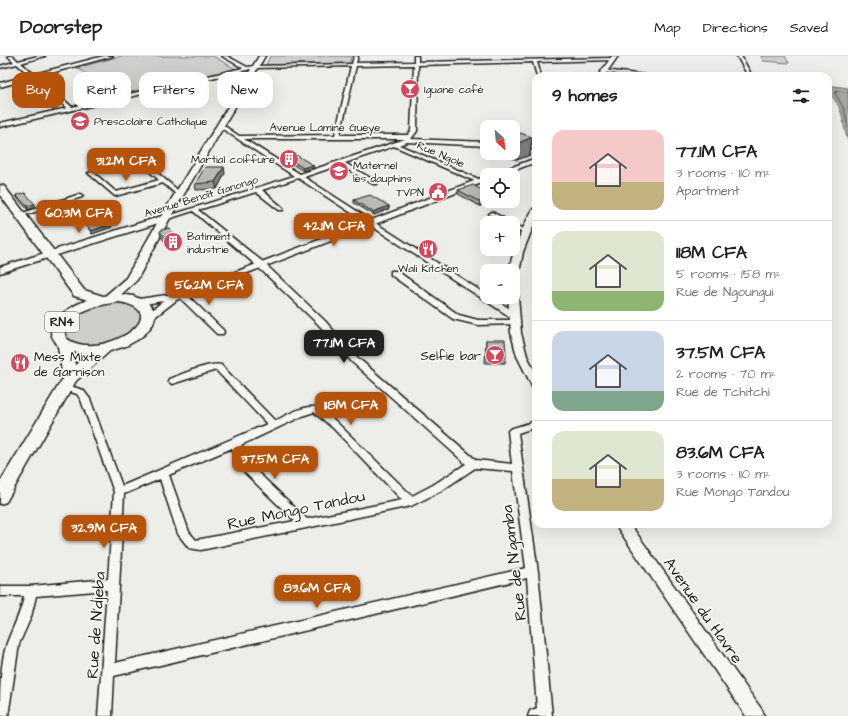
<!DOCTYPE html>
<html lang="en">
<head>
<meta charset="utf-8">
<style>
	body { margin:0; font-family:"Architects Daughter",sans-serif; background:#f6f6f6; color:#202124; height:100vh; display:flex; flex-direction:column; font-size:15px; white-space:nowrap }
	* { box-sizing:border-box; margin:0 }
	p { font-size:13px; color:#757577 }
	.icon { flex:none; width:22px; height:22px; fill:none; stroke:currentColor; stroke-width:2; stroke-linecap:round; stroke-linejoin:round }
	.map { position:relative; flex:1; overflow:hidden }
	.details { position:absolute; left:532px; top:16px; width:300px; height:456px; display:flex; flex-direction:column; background:#fff; border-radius:12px; box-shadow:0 4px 16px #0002 }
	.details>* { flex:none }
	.hud { position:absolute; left:12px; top:16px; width:380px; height:36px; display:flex; gap:8px }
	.needle { width:26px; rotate:153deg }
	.buttons { position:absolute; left:480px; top:64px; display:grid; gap:8px }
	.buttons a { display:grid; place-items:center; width:40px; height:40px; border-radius:8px; background:#fff; box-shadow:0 4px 16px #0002; font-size:20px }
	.price { position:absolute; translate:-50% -34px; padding:0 9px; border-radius:8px; background:#b45309; color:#fff; font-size:13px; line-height:26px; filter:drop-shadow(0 1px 2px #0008) }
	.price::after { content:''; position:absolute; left:50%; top:24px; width:12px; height:9px; margin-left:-6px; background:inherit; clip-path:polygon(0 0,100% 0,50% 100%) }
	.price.selected { background:#222; color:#fff }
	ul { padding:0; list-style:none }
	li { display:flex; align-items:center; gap:12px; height:100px; padding:0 20px }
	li+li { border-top:1px solid #e0e0e0 }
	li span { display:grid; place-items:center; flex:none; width:112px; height:80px; border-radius:12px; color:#555 }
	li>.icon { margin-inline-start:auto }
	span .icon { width:48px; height:48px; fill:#fffc; stroke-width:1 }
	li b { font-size:17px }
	h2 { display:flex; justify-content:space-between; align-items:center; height:48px; padding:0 20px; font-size:17px }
	.pill { padding:0 14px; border-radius:12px; background:#fff; box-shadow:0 4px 16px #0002; font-size:14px; line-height:36px }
	.pill.selected { background:#b45309; color:#fff }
	header { display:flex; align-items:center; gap:24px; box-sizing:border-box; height:56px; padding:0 20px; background:#fff; border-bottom:1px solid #e0e0e0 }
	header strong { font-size:19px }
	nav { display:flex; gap:22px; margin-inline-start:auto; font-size:14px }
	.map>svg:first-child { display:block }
	.green { fill:#cececb; stroke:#757574 }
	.water { fill:#a6a6a3; stroke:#6f6f6d }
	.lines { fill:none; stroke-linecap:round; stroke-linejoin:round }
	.shore { stroke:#535352; stroke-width:1 }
	.minor-casing { stroke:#1c1c1c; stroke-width:3 }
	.tertiary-casing { stroke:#1c1c1c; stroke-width:3 }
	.primary-casing { stroke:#1c1c1c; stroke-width:3 }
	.trunk-casing { stroke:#1c1c1c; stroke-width:3 }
	.minor { fill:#f6f6f2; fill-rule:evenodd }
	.tertiary { fill:#f6f6f2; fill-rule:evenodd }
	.primary { fill:#f6f6f2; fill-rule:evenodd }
	.trunk { fill:#f6f6f2; fill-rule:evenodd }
	.wall { fill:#9f9f9d; stroke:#1c1c1c }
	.shaded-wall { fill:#82827f; stroke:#1c1c1c }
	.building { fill:#b9b9b6; stroke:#1c1c1c }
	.labels { text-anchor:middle; stroke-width:3.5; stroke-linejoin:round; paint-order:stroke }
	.far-poi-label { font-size:11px; fill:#1c1c1c; stroke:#f6f6f2; text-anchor:start }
	.far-street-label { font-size:11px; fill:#1c1c1c; stroke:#f6f6f2 }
	.shield { fill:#f6f6f2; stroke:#5d5d5c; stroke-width:1 }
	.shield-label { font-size:12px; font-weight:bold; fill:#1c1c1c }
	.poi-label { font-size:13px; fill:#1c1c1c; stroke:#f6f6f2; text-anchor:end }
	.near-street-label { font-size:16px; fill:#1c1c1c; stroke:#f6f6f2 }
</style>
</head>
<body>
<header>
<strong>Doorstep</strong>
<nav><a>Map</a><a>Directions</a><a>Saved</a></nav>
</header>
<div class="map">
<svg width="848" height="660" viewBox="0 0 848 660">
	<rect width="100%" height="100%" fill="#edede9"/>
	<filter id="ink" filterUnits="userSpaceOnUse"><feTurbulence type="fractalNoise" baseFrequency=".025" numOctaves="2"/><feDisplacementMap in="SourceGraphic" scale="8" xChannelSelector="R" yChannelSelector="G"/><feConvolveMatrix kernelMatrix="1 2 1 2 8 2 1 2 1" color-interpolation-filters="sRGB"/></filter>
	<g filter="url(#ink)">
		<g class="green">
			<polygon points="121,0 213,0 236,13 118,39 77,12"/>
			<polygon points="270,0 351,0 350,7 266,9"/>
			<polygon points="761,0 785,0 789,7 763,5"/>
			<path d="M118,245L138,250L145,263L122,285L82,291L65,283C59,266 78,255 92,250C100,247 110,247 118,245Z"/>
		</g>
		<path class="water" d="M828,29L848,32V85C841,64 845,53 828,36Z"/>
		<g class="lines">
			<polyline class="shore" points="848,36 837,35 835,37 844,53 848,72"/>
			<g class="minor-casing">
				<g id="minor">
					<path d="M8,0H13L18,5L38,0H45L21,7L72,51L243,12L222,0H227L247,11L255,10L352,8L354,0H358L356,7L414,6V0H418V6L613,2L612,4L537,6L541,20H537L533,6L418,9L417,75L411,83L487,86V90L407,86L399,89L481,124V126H477L394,90L345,107L377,126V128H373L340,109L304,121L487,239V241H491L518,258L519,260L518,262H512L298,122L262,134L283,152V154H279L256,136L198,154L263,206L325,265L358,302L476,404L512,408L508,375L510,373L536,365V371L518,377L538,516L552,660H528L530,655L537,652L527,522L114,620L112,660H98L107,534L36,540L31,561L19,588L8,660H0C0,637 0,608 7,587C13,571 21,557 24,540H0V530H31L108,523L114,436L81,344L77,338L61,333L59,331L61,329L64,328L83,334L90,343L122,430L267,368L216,314L172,328L168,325L169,323C181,319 209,306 221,309L275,365C289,358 306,347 322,352L412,440L433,429L466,408L352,306L319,269L257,210L193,155L165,164L162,162L294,120L218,70L223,69L239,80L335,79L351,10L255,12L0,71V67L67,52L17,8L0,12V10L14,6ZM414,9L411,75L408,79H340L356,10ZM244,83H405L300,118ZM314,356L333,372L402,444L307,463L249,408L241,389L305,359ZM232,392L241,413L295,465L196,484L189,476L169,419ZM475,412L513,415L526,512L115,607L124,438L160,423L178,478L189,492L201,494L411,450L441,435Z"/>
					<polygon points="737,0 741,0 752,20 748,20"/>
					<polygon points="604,14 644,19 646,20 633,20 602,16"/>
					<polygon points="513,88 536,89 536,93 513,92"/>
					<polygon points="134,97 181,137 181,139 177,139 163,127 115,140 88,117 93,116 116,136 159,124 132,100 132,98"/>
					<polygon points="80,138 83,140 82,141 22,160 17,159"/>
					<polygon points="492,156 511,166 512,167 504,167 490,159 489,158"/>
					<polygon points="513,167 527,175 528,176 525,178 513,172"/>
					<polygon points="391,215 397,215 459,259 478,264 515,264 519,266 515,268 478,269 453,263 391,219"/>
					<polygon points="179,237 185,237 223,274 224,276 223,278 217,278 179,241"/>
				</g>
			</g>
			<g class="tertiary-casing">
				<g id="tertiary">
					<polygon points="104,0 113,0 0,31 0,27"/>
					<polygon points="612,0 618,0 604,20 598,20"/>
					<polygon points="536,102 536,106 502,119 491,119"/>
					<polygon points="487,120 487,125 185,241 178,243 152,263 146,263 144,261 163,245 139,249 134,246 139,243 180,237"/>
					<path d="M533,153H536V163L523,196L518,222L513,225V215H509C513,194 522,172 533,153Z"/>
					<polygon points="162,160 165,160 169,162 168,164 0,217 0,211"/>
					<polygon points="513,237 518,240 521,277 527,300 536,317 536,332 532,331 531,328 517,300 511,277 508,241 513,241"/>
					<polygon points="615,468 630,468 762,654 764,660 746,660"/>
				</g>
			</g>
			<g class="primary-casing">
				<polygon id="primary" points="259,0 265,0 170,162 137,224 113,246 105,246 103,243 105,240 126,222 160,162"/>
			</g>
			<g class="trunk-casing">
				<path id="trunk" d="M0,129L4,130L84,234L103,240L119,238L133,240L147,246L154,254L155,261L153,268L145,278L137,284L126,290L110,295L76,325L6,446L0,448V426L63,322C61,312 60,301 58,291C57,286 52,283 51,277C51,261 75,248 88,244L74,240L0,139ZM119,246C180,256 99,308 66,282C57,257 103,248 119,246ZM73,296L89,298L75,309Z"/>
			</g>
			<use href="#minor" class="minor"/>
			<use href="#tertiary" class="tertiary"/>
			<use href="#primary" class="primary"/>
			<use href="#trunk" class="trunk"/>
		</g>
		<g class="wall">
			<polygon points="513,80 532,81 530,99 517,104 506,100 506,97 513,97"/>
			<polygon points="284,100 313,109 314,112 303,115 284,103"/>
			<polygon points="225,117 217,133 196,134 195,128"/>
			<polygon points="458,134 487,145 492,145 480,150 458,138"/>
			<polygon points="16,139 36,151 28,154 17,142"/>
			<polygon points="354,144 389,150 389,153 374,159 354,147"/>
			<polygon points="93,162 112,171 92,178 87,170 85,167 94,164"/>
			<polygon points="160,176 179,188 170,191 161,181"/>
			<polygon points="486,284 506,300 505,307 485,307"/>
		</g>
		<g class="shaded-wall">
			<polygon points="532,81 530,99 517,104 519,87"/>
			<polygon points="313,109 314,112 303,115 303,112"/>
			<polygon points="224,111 225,117 217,133 215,126"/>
			<polygon points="487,144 487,145 492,145 480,150 480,146"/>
			<polygon points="35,148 36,151 28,154 27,150"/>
			<polygon points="389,150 389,153 374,159 373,156"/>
			<polygon points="111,168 112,171 92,178 91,175"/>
			<polygon points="178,182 179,188 170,191 169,185"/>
		</g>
		<g class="building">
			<polygon points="520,77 532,81 519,87 513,85 513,80"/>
			<polygon points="293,97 313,109 303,112 284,100"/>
			<polygon points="205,111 224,111 215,126 195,128"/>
			<polygon points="473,129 487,137 487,144 480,146 458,134"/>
			<polygon points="25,137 35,148 27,150 16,139"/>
			<polygon points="370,139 389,150 373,156 354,144"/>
			<polygon points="102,159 111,168 91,175 85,167 95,164 93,162"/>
			<polygon points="169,172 178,182 169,185 160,176 161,174"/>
			<polygon points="486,284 505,284 506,300 486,300"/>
		</g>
	</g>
	<defs>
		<g id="bar-disc" transform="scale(1)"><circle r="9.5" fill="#d1495b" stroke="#f6f6f2"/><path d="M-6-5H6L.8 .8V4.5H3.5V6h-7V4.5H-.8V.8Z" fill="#fff"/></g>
		<g id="school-disc" transform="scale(1)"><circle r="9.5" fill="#d1495b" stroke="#f6f6f2"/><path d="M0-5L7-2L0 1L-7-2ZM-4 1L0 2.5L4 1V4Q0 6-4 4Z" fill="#fff"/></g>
		<g id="building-disc" transform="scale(1)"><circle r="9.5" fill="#d1495b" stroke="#f6f6f2"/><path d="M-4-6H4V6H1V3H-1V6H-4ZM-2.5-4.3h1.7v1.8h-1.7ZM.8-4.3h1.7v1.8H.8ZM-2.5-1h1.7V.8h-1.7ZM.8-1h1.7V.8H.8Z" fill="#fff"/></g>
		<g id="civic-disc" transform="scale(1)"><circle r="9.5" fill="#d1495b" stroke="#f6f6f2"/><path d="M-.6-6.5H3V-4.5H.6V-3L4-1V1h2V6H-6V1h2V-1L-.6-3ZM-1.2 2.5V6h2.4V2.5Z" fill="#fff"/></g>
		<g id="restaurant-disc" transform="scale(1)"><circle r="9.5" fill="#d1495b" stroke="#f6f6f2"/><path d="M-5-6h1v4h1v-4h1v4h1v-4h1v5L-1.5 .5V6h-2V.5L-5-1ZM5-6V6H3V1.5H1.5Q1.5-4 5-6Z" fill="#fff"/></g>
	</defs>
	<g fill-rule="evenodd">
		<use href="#bar-disc" x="410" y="33"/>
		<use href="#school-disc" x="80" y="65"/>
		<use href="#building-disc" x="289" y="103"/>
		<use href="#school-disc" x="339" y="115"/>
		<use href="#civic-disc" x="438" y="136"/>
		<use href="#building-disc" x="173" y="186"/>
		<use href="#restaurant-disc" x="428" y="193"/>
		<use href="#bar-disc" x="495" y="299"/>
		<use href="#restaurant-disc" x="20" y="307"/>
	</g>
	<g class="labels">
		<g class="far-poi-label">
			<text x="424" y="37">Iguane café</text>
			<text x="94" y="69">Prescolaire Catholique</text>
			<text x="275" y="107" text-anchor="end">Martial coiffure</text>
			<text x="353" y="113">Maternel<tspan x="353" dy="13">les dauphins</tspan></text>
			<text x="424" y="140" text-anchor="end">TVPN</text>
			<text x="187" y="184">Batiment<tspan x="187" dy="13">industrie</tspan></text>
			<text x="428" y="216" text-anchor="middle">Wali Kitchen</text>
		</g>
		<g class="far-street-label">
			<text x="325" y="75">Avenue Lamine Gueye</text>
			<text transform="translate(441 98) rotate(23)" y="4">Rue Ngole</text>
			<text transform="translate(201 140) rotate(-17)" y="4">Avenue Benoît Ganongo</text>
		</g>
		<rect class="shield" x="45" y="256" width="34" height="20" rx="3"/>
		<g class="shield-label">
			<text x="62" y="270">RN4</text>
		</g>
		<g class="poi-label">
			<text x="481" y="304">Selfie bar</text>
			<text x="34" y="305" text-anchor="start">Mess Mixte<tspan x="34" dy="15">de Garnison</tspan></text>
		</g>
		<g class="near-street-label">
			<text transform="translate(296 453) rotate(-12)" y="6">Rue Mongo Tandou</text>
			<text transform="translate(513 507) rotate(-97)" y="6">Rue de N'gamba</text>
			<text transform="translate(704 554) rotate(55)" y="6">Avenue du Havre</text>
			<text transform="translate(95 569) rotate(-86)" y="6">Rue de N'djeba</text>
		</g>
	</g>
</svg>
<div class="buttons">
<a><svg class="needle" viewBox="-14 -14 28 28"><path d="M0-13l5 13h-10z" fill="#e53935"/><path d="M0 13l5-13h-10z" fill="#757577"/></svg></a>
<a><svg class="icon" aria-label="locate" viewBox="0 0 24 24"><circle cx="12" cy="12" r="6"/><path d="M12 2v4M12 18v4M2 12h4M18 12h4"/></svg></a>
<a>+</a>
<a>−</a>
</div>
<b class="price" style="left:126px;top:126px">31.2M CFA</b>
<b class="price" style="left:79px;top:178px">60.3M CFA</b>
<b class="price" style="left:334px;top:191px">42.1M CFA</b>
<b class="price" style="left:209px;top:250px">56.2M CFA</b>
<b class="price selected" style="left:344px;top:308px">77.1M CFA</b>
<b class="price" style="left:351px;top:370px">118M CFA</b>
<b class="price" style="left:275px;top:424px">37.5M CFA</b>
<b class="price" style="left:104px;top:493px">32.9M CFA</b>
<b class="price" style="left:317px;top:553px">83.6M CFA</b>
<div class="hud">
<a class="pill selected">Buy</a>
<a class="pill">Rent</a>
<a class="pill">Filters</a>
<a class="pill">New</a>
</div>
<section class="details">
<h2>9 homes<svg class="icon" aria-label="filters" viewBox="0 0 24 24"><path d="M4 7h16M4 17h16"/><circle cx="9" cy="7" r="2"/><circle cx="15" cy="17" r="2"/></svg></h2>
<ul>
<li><span style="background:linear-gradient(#f6c9c9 65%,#c2b280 0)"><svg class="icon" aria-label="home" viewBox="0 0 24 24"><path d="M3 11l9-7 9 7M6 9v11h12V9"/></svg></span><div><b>77.1M CFA</b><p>3 rooms · 110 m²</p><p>Apartment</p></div></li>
<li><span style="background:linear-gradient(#dfe7d0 75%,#8fb573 0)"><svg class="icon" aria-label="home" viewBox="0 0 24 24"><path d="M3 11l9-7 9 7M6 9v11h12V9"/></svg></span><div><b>118M CFA</b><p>5 rooms · 158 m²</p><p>Rue de Ngoungui</p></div></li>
<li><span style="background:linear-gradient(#c9d6e8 75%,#7fa58c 0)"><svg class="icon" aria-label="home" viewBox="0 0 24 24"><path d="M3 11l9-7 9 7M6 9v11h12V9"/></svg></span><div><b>37.5M CFA</b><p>2 rooms · 70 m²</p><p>Rue de Tchitchi</p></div></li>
<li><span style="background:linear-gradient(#dfe7d0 60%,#c2b280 0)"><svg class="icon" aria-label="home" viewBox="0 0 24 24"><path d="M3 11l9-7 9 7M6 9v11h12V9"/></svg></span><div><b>83.6M CFA</b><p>3 rooms · 110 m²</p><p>Rue Mongo Tandou</p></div></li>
</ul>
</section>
</div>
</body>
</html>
